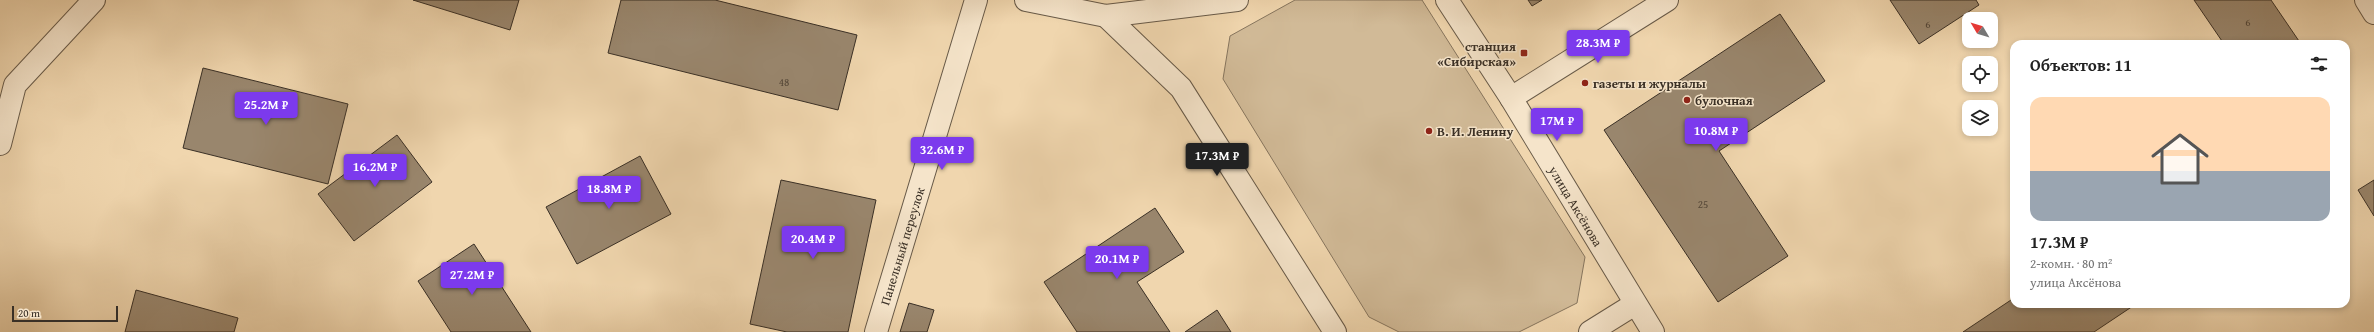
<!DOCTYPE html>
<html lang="ru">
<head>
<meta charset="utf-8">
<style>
	body { margin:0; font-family:"Gentium Book Plus",serif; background:#f6f6f6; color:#222; height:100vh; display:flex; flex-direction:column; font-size:15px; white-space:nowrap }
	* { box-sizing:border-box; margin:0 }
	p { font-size:13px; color:#767676 }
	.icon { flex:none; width:22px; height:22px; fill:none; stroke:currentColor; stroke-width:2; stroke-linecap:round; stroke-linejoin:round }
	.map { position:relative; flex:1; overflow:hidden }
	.drawer { position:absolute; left:2010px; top:40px; width:340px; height:268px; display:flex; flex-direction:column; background:#fff; border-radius:12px; box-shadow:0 2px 6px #0003 }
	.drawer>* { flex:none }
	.needle { width:26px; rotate:308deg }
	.fabs { position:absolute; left:1962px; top:12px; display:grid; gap:8px }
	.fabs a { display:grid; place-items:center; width:36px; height:36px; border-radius:8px; background:#fff; box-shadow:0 2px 6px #0003; font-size:20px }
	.scale { position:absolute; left:12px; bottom:10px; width:106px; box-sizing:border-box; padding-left:4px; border:2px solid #3a3026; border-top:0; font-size:11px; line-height:14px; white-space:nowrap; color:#3a3026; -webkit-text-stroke:3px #f5e4ca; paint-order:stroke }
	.price { position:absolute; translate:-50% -34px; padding:0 9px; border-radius:4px; background:#7c3aed; color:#fff; font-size:13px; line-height:26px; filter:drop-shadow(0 1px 2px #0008) }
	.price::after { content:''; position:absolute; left:50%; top:24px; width:12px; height:9px; margin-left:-6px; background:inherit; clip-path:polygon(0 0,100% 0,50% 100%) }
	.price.on { background:#222; color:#fff }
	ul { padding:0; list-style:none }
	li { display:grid; align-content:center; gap:8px; height:212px; padding:0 20px }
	li span { display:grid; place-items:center; height:124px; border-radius:12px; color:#555 }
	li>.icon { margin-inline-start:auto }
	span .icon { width:72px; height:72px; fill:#fffc; stroke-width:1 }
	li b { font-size:17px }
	h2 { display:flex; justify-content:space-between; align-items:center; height:48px; padding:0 20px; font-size:17px }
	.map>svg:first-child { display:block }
	.green { fill:#d1ba97; stroke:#86755e }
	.building { fill:#99866d; stroke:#3a3026 }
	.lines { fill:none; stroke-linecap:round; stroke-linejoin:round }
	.street-casing { stroke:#685a48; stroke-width:24 }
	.street { stroke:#f5e4ca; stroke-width:22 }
	.poi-dot { fill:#8f2418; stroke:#f5e4ca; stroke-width:1.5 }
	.labels { text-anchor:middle; stroke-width:3; stroke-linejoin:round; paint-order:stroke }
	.number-label { font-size:11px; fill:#524638 }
	.poi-label { font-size:13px; font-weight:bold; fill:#3a3026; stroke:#f5e4ca; text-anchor:start }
	.street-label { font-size:13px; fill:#3a3026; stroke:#f5e4ca }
</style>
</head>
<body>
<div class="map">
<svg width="2374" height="332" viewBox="0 0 2374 332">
	<rect width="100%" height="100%" fill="#f0d6ae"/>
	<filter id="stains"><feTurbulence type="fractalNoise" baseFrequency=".005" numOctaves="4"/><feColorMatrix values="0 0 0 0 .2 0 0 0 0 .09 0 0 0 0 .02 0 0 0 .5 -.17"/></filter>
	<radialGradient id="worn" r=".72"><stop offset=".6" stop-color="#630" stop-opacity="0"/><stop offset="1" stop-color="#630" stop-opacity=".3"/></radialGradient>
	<polygon class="green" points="1295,0 1422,0 1585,257 1577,303 1519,332 1399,332 1369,317 1223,79 1230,36"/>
	<g class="building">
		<polygon points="413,0 519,0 510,30"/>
		<polygon points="621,0 715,0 857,35 838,110 608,53"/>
		<polygon points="1528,0 1542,0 1532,6"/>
		<polygon points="1890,0 1976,0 1979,5 1919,44"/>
		<polygon points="2194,0 2271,0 2301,44 2224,44"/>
		<polygon points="1780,14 1825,81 1719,151 1788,256 1718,302 1604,130"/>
		<polygon points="203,68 348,104 328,184 183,148"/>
		<polygon points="397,135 432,182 354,241 318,194"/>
		<polygon points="640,156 671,214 577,264 546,207"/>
		<polygon points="781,180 876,200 848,332 787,332 750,324"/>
		<polygon points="2374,180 2374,216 2358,190"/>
		<polygon points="1155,208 1184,252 1137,282 1170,332 1077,332 1044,282"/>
		<polygon points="474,244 531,332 451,332 418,281"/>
		<polygon points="136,290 238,318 234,332 125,332"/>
		<polygon points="2014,298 2014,304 2136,304 2094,332 1963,332"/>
		<polygon points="909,303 934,310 927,332 900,332"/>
		<polygon points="1217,310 1231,332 1185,332"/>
	</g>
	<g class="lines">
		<g class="street-casing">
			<g id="street">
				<polyline points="1026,0 1106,16 1237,0"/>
				<polyline points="1447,0 1511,98 1653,332"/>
				<polyline points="2366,0 2374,13"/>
				<polyline points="1106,16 1181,88 1335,332"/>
				<polyline points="1511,98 1667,0"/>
				<polyline points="0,144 15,85 94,0"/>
				<polyline points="876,332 976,0"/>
				<polyline points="1590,332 1635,304"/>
			</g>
		</g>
		<use href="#street" class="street"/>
	</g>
	<g class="poi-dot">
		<rect x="1520" y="49" width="8" height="8" rx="2"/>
		<circle cx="1585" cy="83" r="4"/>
		<circle cx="1687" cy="100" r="4"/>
		<circle cx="1429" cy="131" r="4"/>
	</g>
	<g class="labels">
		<g class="number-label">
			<text x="2248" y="26">6</text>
			<text x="1928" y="28">6</text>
			<text x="784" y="86">48</text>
			<text x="1703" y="208">25</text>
		</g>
		<g class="poi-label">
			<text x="1516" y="51" text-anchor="end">станция<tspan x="1516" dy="15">«Сибирская»</tspan></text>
			<text x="1593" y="88">газеты и журналы</text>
			<text x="1695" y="105">булочная</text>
			<text x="1437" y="136">В. И. Ленину</text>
		</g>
		<g class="street-label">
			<text transform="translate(1576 206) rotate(59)" y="5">улица Аксёнова</text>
			<text transform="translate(902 246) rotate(-73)" y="5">Панельный переулок</text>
		</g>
	</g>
	<rect width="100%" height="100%" filter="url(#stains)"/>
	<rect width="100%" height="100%" fill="url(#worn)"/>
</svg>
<div class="fabs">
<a><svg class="needle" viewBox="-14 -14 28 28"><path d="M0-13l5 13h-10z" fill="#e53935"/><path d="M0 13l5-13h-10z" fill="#767676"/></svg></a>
<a><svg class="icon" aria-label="locate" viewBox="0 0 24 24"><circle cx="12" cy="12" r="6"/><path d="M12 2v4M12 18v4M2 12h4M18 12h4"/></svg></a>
<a><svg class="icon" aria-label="layers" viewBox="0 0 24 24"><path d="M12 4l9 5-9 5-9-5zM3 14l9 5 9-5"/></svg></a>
</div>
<div class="scale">20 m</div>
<b class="price" style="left:1598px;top:64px">28.3M ₽</b>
<b class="price" style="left:266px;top:126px">25.2M ₽</b>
<b class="price" style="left:1557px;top:142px">17M ₽</b>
<b class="price" style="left:1716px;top:152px">10.8M ₽</b>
<b class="price" style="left:942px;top:171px">32.6M ₽</b>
<b class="price on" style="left:1217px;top:177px">17.3M ₽</b>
<b class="price" style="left:375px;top:188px">16.2M ₽</b>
<b class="price" style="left:609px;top:210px">18.8M ₽</b>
<b class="price" style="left:813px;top:260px">20.4M ₽</b>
<b class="price" style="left:1117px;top:280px">20.1M ₽</b>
<b class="price" style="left:472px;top:296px">27.2M ₽</b>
<section class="drawer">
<h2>Объектов: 11<svg class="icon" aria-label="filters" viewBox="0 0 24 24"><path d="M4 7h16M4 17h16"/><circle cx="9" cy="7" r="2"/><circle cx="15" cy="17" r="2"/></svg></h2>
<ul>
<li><span style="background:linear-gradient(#ffd9b3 60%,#9aa5b1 0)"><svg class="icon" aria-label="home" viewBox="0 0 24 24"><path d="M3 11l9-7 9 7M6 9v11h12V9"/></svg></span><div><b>17.3M ₽</b><p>2-комн. · 80 m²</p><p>улица Аксёнова</p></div></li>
</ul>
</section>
</div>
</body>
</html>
